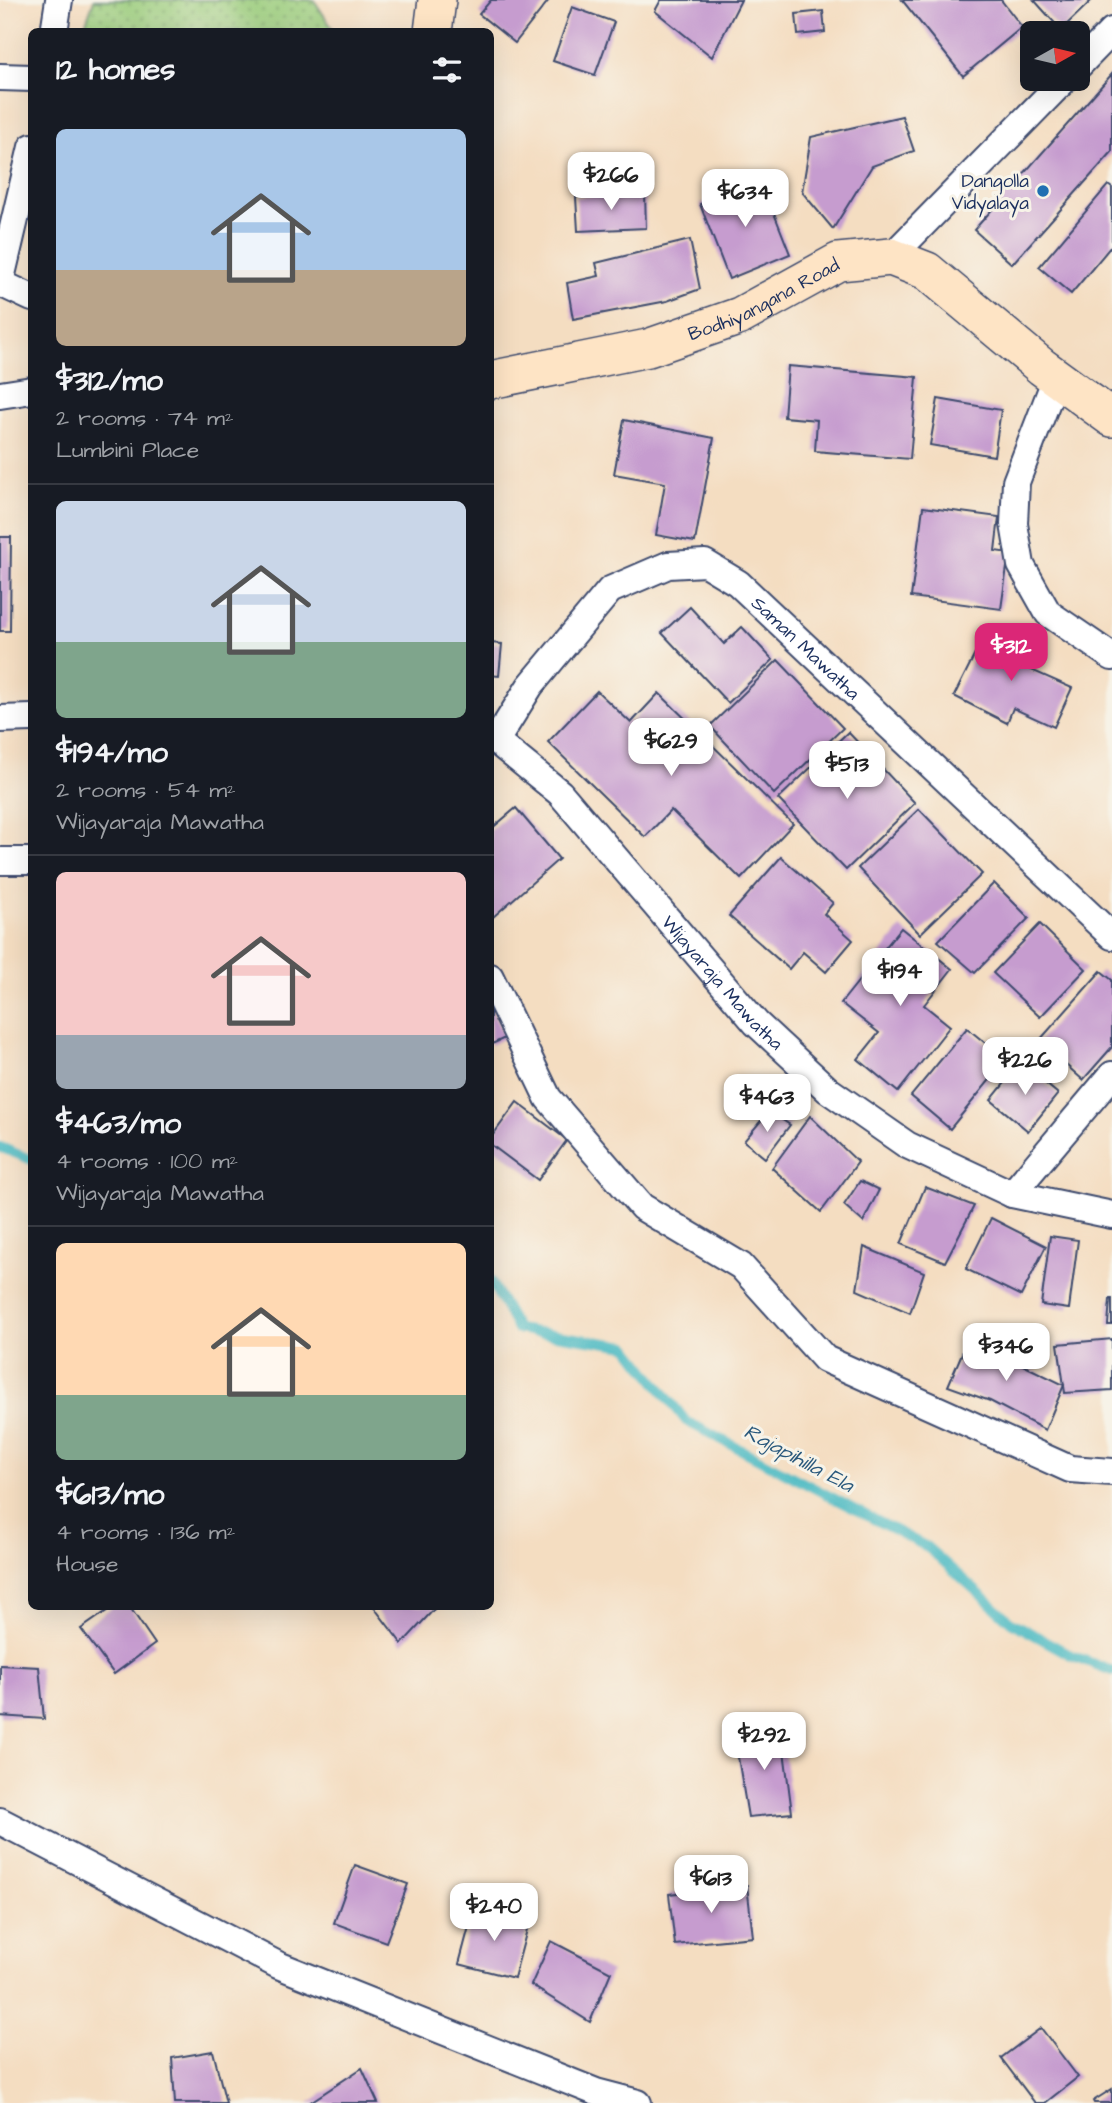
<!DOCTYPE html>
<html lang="en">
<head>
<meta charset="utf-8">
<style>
	body { margin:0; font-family:"Architects Daughter",sans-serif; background:#242831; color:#f1f3f6; height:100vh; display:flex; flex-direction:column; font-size:26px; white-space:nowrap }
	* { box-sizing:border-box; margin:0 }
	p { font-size:23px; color:#9ea1a6 }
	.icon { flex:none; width:38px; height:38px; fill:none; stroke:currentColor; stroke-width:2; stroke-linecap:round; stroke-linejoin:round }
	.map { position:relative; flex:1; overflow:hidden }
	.details { position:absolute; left:28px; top:28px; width:466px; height:1582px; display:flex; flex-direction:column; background:#171b24; border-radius:10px; box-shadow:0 7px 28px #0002 }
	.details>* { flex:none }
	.needle { width:46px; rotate:82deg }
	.tools { position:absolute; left:1020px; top:21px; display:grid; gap:14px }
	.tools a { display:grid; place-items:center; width:70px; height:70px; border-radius:10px; background:#171b24; box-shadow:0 7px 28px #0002; font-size:35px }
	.price { position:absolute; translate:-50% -60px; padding:0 16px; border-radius:14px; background:#fff; color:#222; font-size:23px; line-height:46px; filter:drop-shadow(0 2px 4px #0008) }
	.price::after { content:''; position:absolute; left:50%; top:42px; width:21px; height:16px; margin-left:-10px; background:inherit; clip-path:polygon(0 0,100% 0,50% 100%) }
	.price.active { background:#db2777; color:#fff }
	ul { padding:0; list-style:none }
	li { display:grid; align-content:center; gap:14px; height:371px; padding:0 28px }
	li+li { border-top:2px solid #363941 }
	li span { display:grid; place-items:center; height:217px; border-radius:10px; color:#555 }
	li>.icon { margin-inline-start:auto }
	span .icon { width:126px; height:126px; fill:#fffc; stroke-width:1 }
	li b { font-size:30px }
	h2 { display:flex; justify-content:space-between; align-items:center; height:84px; padding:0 28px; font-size:30px }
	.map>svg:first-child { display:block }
	.park { fill:url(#park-dots); stroke:#5a7e6d; stroke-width:2 }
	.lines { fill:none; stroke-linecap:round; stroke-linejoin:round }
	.stream { stroke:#4ab9c2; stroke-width:10 }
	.building { fill:#c69ccf }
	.street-casing { stroke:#3c496d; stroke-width:30 }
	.secondary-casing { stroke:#3c496d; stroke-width:40 }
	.street { stroke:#fff; stroke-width:26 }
	.secondary { stroke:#fee4c5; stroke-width:37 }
	.poi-dot { fill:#1f6fb2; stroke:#f7f3e8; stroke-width:2.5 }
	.labels { text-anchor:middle; stroke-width:6; stroke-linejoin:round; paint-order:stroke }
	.poi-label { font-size:19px; fill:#1b2f5e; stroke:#f7f3e8; text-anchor:end }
	.street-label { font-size:19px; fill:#1b2f5e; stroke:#f7f3e8 }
	.water-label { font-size:21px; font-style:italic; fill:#29587c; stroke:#f7f3e8 }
</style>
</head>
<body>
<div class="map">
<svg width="1112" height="2103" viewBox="0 0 1112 2103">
	<defs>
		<pattern id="park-dots" width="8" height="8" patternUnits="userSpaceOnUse" patternTransform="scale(1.75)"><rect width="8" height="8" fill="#9acc7c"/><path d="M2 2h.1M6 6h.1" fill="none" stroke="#7da669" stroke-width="1.8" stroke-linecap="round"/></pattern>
	</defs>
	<rect width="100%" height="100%" fill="#f7f3e8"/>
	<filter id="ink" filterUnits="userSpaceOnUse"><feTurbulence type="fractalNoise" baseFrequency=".0143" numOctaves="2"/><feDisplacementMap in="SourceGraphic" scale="14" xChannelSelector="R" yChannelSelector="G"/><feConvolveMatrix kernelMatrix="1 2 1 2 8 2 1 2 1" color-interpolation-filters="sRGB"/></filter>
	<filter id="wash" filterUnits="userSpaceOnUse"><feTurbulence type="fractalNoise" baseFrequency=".00686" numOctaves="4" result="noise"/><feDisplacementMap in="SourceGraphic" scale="28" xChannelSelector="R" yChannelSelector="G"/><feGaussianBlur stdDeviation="1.57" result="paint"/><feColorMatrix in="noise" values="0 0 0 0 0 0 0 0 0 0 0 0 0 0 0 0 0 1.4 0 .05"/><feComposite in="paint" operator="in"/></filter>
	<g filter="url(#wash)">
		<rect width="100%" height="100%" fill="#f4ddc1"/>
		<polygon class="park" points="94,0 314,0 334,31 83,31"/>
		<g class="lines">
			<g class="stream">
				<polyline points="0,1147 32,1160"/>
				<polyline points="490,1280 517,1329 627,1346 686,1421 927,1547 1011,1622 1071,1655 1112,1671"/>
			</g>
		</g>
		<g id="blocks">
			<g class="building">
				<polygon points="491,0 549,0 515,43 479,14"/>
				<polygon points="661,0 741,0 712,57 655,11"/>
				<polygon points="902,0 1001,0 1022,27 963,76"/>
				<polygon points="1034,0 1092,0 1061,30"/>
				<polygon points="572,7 614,22 595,75 553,61"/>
				<polygon points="823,11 825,32 798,35 796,14"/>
				<polygon points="1112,74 1112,152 1012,264 974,230"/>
				<polygon points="902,116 914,151 872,166 833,229 802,192 811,137"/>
				<polygon points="761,180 790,254 729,279 700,204"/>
				<polygon points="1108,185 1112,188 1112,245 1071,294 1039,267"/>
				<polygon points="645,193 646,228 578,231 576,197"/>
				<polygon points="690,240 700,289 667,301 573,319 567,283 599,276 596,263"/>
				<polygon points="788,366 917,377 910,459 815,451 817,420 784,417"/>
				<polygon points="938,399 1001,410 994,456 930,445"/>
				<polygon points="624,420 714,438 695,542 656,535 665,483 614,474"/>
				<polygon points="923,507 999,517 995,551 1009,553 1001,609 911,597"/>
				<polygon points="0,537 11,537 10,631 0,631"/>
				<polygon points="690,607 724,644 742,627 773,660 728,703 662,633"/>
				<polygon points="987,630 1040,657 1029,669 1072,688 1054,727 1013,708 1007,723 954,696"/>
				<polygon points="490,643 502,644 499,676 490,675"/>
				<polygon points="778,660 843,728 774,794 710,726"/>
				<polygon points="597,691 631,723 659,693 793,824 741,879 671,810 645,837 548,742"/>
				<polygon points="848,732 915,803 846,870 778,799"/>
				<polygon points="516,808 559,859 493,917 490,913 490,830"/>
				<polygon points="919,809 982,874 920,934 858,868"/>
				<polygon points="781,857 833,903 824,914 853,940 826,972 803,952 789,969 729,916"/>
				<polygon points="994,883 1029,918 975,973 938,941"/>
				<polygon points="1040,924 1086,969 1040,1017 993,973"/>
				<polygon points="901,928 952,969 924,1005 950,1026 898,1092 858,1059 879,1033 841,1003"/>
				<polygon points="1101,971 1112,980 1112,1047 1083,1080 1039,1041"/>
				<polygon points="490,1008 505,1038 490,1045"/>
				<polygon points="967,1028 1006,1060 950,1129 911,1096"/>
				<polygon points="1021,1063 1058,1094 1028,1131 991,1100"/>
				<polygon points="517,1102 567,1140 538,1180 490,1144 490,1139"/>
				<polygon points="769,1111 790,1125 765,1158 744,1141"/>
				<polygon points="810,1116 858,1162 821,1212 772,1168"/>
				<polygon points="860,1181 879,1190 863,1222 844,1205"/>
				<polygon points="925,1187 974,1206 945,1262 901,1244"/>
				<polygon points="991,1218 1046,1246 1021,1296 966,1269"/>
				<polygon points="1050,1236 1078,1240 1069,1309 1041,1305"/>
				<polygon points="864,1247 924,1272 910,1313 857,1290"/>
				<polygon points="1110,1299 1112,1299 1112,1325 1108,1325"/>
				<polygon points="971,1332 1006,1357 1064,1385 1045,1430 990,1401 948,1386"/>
				<polygon points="1112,1339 1112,1390 1065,1393 1058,1344"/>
				<polygon points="114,1606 129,1606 155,1644 114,1674 81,1629"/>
				<polygon points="373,1606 437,1606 402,1644"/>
				<polygon points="0,1665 39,1667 44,1719 0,1716"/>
				<polygon points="781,1727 792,1813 748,1817 734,1733"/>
				<polygon points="355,1865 408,1884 386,1942 334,1923"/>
				<polygon points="747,1885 753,1937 675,1945 669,1894"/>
				<polygon points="474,1908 529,1922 514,1978 459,1964"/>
				<polygon points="551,1941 611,1972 590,2022 531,1985"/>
				<polygon points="1041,2028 1078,2077 1045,2103 1035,2103 1001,2058"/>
				<polygon points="213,2051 226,2103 175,2103 172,2058"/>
				<polygon points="362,2068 378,2103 309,2103"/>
				<polygon points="1112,2089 1112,2103 1094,2103 1093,2101"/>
			</g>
		</g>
	</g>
	<g filter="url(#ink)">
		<use href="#blocks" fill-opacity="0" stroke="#3c496d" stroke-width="2"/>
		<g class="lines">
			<g class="street-casing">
				<g id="street">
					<polyline points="54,32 59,0"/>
					<polyline points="1078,66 1112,31"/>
					<polyline points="0,77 32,78"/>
					<polyline points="891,257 1065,79"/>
					<polyline points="0,283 32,147"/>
					<polyline points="0,283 32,298"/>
					<polyline points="1056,378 1016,482 1014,524 1021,565 1048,613 1112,657"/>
					<polyline points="0,395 32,390"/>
					<polyline points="0,719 32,718"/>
					<path id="s1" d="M490,736L560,793L756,1023L828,1090L907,1145L1012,1194L1112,1215"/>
					<path id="s2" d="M497,739L530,686L610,590L668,565L705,563L738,583L1112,936"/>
					<polyline points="0,861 32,861"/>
					<polyline points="490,977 548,1098 642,1207 741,1266 825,1359 1070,1469 1112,1472"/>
					<polyline points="1012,1194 1112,1075"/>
					<polyline points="0,1821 278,1965 596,2092 638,2103"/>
				</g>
			</g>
			<g class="secondary-casing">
				<g id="secondary">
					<polyline points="433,32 437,0"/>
					<path id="s3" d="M490,380L648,348L740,316L838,262L891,257L927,271L1042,367L1112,418"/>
				</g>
			</g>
			<use href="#street" class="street"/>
			<use href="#secondary" class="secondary"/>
		</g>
	</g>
	<circle class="poi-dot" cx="1043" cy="191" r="7"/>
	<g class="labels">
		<g class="poi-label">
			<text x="1029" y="187">Dangolla<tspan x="1029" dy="22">Vidyalaya</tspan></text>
		</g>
		<g class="street-label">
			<text dy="7" stroke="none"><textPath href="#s3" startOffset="287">Bodhiyangana Road</textPath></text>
			<text dy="7" stroke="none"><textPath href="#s2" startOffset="420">Saman Mawatha</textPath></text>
			<text dy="7" stroke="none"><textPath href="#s1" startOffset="340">Wijayaraja Mawatha</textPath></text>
		</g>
		<g class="water-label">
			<text transform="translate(799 1458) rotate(28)" y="7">Rajapihilla Ela</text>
		</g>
	</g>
</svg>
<div class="tools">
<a><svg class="needle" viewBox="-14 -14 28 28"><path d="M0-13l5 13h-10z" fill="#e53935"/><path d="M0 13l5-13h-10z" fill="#9ea1a6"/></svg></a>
</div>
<b class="price" style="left:611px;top:212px">$266</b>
<b class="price" style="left:745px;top:229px">$634</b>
<b class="price active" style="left:1011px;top:683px">$312</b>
<b class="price" style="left:671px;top:778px">$629</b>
<b class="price" style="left:847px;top:801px">$513</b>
<b class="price" style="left:900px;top:1008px">$194</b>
<b class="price" style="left:1025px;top:1097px">$226</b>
<b class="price" style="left:767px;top:1134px">$463</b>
<b class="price" style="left:1006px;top:1383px">$346</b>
<b class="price" style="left:764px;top:1772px">$292</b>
<b class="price" style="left:711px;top:1915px">$613</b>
<b class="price" style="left:494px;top:1943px">$240</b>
<section class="details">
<h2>12 homes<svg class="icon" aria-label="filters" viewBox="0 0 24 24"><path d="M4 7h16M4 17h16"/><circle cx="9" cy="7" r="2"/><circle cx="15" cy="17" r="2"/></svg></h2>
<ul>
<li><span style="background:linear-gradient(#a9c7e8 65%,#b9a48a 0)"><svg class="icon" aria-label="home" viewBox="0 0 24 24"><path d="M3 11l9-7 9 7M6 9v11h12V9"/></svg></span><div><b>$312/mo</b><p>2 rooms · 74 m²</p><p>Lumbini Place</p></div></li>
<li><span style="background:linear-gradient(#c9d6e8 65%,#7fa58c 0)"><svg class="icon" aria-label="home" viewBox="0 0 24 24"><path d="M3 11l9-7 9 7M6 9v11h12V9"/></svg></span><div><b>$194/mo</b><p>2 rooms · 54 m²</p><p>Wijayaraja Mawatha</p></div></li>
<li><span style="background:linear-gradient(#f6c9c9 75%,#9aa5b1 0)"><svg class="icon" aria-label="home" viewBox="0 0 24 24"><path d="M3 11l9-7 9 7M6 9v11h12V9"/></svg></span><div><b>$463/mo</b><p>4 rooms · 100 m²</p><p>Wijayaraja Mawatha</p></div></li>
<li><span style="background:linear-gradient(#ffd9b3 70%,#7fa58c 0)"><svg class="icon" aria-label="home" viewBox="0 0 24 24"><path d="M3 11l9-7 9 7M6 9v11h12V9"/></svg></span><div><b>$613/mo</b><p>4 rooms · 136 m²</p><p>House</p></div></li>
</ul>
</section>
</div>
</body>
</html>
